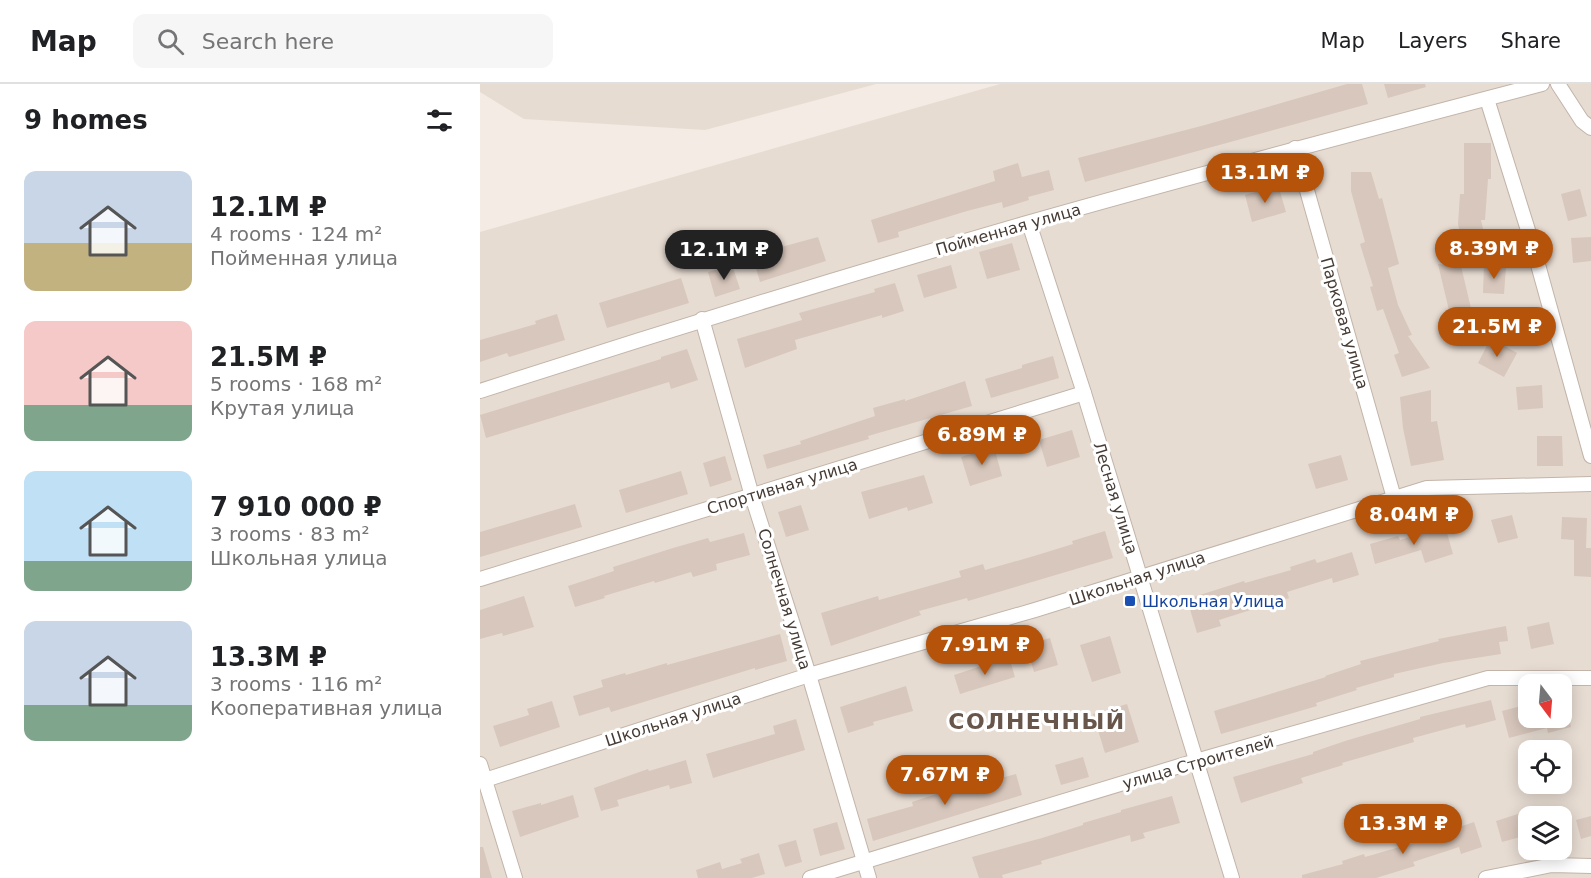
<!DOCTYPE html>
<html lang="en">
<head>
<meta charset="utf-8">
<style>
	body { margin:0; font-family:"DejaVu Sans",sans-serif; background:#f6f6f6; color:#202124; height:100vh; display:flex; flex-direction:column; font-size:22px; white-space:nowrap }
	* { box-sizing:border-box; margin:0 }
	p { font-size:20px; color:#757577 }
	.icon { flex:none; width:33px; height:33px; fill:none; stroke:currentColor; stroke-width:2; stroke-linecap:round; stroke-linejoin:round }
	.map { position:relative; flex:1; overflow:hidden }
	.panel { display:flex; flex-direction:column; background:#fff; width:480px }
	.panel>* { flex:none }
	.needle { width:39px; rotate:164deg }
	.controls { position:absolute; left:1038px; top:590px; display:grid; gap:12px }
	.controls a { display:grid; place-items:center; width:54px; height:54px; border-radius:12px; background:#fff; box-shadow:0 3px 15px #0003; font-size:30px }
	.price { position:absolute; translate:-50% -51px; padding:0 14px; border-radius:21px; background:#b45309; color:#fff; font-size:20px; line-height:39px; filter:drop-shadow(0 2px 3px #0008) }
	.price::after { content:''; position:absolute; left:50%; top:36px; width:18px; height:14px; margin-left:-9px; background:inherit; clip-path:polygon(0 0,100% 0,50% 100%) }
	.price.selected { background:#222; color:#fff }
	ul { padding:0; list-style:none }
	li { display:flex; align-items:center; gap:18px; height:150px; padding:0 24px }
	li span { display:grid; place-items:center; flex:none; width:168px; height:120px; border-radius:12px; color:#555 }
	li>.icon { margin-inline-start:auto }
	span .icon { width:72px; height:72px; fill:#fffc; stroke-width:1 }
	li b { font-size:26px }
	h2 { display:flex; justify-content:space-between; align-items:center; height:72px; padding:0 24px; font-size:26px }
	header { display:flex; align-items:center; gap:36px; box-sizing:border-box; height:84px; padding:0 30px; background:#fff; border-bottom:2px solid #e0e0e0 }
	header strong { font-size:28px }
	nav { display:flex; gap:33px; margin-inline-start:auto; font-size:21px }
	.search { width:420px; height:54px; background:#f6f6f6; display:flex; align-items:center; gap:15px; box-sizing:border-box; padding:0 21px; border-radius:12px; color:#757577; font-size:22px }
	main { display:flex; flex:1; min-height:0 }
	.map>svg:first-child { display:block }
	.residential { fill:#e7dcd2; fill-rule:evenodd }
	.building { fill:#d8c7bc }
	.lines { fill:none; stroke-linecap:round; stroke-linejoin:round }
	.minor-casing { stroke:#c2b4a9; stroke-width:16 }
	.minor { stroke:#fff; stroke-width:14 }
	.transit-dot { fill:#1a4fb4; stroke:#fff; stroke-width:2 }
	.labels { text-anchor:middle; stroke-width:6; stroke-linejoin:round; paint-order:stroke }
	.street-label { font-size:16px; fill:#453b34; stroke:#fff }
	.transit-label { font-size:16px; fill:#164399; stroke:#fff; text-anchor:start }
	.district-label { font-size:22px; font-weight:bold; letter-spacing:1.5px; fill:#68564a; stroke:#fff }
</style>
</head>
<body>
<header>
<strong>Map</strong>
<div class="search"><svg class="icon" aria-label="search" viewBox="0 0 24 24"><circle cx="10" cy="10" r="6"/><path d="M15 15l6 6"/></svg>Search here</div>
<nav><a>Map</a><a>Layers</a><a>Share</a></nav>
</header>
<main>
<section class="panel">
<h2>9 homes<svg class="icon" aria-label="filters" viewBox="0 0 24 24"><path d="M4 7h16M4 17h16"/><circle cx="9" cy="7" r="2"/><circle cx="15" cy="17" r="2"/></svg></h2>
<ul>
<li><span style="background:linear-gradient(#c9d6e8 60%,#c2b280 0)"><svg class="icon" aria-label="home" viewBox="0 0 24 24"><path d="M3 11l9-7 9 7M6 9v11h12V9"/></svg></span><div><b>12.1M ₽</b><p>4 rooms · 124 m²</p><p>Пойменная улица</p></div></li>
<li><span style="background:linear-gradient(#f6c9c9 70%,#7fa58c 0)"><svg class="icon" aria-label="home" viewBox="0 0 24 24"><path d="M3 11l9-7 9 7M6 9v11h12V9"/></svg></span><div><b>21.5M ₽</b><p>5 rooms · 168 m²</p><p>Крутая улица</p></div></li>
<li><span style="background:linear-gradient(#bfe0f5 75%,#7fa58c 0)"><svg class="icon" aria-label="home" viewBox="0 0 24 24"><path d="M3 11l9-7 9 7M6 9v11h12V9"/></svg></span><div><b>7 910 000 ₽</b><p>3 rooms · 83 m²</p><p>Школьная улица</p></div></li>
<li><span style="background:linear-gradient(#c9d6e8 70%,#7fa58c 0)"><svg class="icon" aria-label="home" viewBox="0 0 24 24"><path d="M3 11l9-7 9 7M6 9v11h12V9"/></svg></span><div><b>13.3M ₽</b><p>3 rooms · 116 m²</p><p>Кооперативная улица</p></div></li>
</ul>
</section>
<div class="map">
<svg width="1111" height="794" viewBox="0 0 1111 794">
	<rect width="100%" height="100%" fill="#f3ebe4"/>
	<g class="residential">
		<polygon points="0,0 396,0 225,46 44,35 0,8"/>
		<path d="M520,0H1111V794H0V148ZM1048,600H1082V633H1048ZM1048,666H1082V699H1048ZM1048,732H1082V765H1048Z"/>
	</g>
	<g class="building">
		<polygon points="867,0 882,0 888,20 605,98 598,74 725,41"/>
		<polygon points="904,0 945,0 946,3 908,14"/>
		<polygon points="984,59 1011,59 1011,95 1008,95 1005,136 1001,136 1009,171 986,176 978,140 980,110 984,110"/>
		<polygon points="538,79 542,93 569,86 574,106 548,113 549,116 523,124 522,118 487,127 418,148 419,153 398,159 391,136 515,97 513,87"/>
		<polygon points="871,88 891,88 899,115 902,114 919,180 908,184 918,221 932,251 928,252 950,284 922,293 914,271 919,269 903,225 897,227 890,203 893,202 880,160 885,158 871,107"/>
		<polygon points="798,101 806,128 772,138 765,111"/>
		<polygon points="1100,105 1107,132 1088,137 1081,110"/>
		<polygon points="338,153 346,177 280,198 272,171"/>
		<polygon points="1111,153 1111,177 1093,179 1091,154"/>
		<polygon points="532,159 540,186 507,195 499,168"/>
		<polygon points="958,180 981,182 998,254 977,260"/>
		<polygon points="252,181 260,205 235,213 228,188"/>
		<polygon points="471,181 477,204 444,214 437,191"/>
		<polygon points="1004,181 1026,183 1024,210 1003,209"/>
		<polygon points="201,194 209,219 127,244 119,219"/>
		<polygon points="415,199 424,227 402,234 402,231 315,256 317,265 265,284 257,255 322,236 319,229 395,208 394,205"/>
		<polygon points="77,230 85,256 29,273 27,269 0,278 0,256 56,240 55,237"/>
		<polygon points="1011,254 1037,269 1024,293 998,279"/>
		<polygon points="207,265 218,296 191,305 189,298 6,354 0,331 181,275 181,273"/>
		<polygon points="573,272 579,294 511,314 505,295 542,284 542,281"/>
		<polygon points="485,297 492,322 388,352 389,355 287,385 283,371 321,360 320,357 395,332 393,324 425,315 425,317"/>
		<polygon points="1062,301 1063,324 1038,326 1036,303"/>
		<polygon points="951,306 951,338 957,337 964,376 931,382 923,344 920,313"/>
		<polygon points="592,346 600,373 567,383 559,356"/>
		<polygon points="1057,352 1082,352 1083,382 1057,382"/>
		<polygon points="514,363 522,392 490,402 481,373"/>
		<polygon points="861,371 868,396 836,405 828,380"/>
		<polygon points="245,372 252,396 230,403 223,379"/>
		<polygon points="201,387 208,410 146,429 139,406"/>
		<polygon points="444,391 453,419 428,427 427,423 389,435 381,408"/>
		<polygon points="95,420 102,443 0,473 0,448"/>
		<polygon points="321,421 329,446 306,453 298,428"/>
		<polygon points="1032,431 1038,454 1018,459 1011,436"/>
		<polygon points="1082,433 1107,434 1106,464 1111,464 1111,493 1094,492 1094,456 1081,455"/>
		<polygon points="965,442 973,470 945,479 941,466 895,480 890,460 918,452 920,456"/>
		<polygon points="625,447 633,474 488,517 487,514 439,527 441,531 351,562 341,529 398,512 399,516 481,493 479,487 503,480 505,486 554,472 593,460 592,457"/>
		<polygon points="264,449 270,471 236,480 237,486 213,493 211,488 175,499 174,497 124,512 125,514 95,523 88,502 134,487 133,483 193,464 228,454 230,458"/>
		<polygon points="872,468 879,491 853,499 852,494 807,508 809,514 739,536 741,542 717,549 707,515 764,497 765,499 811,486 810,483 835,475 837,479"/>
		<polygon points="44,512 54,543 23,552 22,549 0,555 0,526"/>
		<polygon points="1069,538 1074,560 1051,565 1047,543"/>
		<polygon points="1026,542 1028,557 1019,558 1021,570 963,579 914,590 914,593 876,604 877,606 836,619 837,622 741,650 734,627 846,593 845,592 881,580 880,577 959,557 958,555"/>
		<polygon points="300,550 307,577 275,586 275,584 131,628 129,623 99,632 93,612 123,603 121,596 145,589 146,591 187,579 187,581"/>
		<polygon points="630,552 641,589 612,598 600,561"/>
		<polygon points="570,554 578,581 554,588 546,561"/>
		<polygon points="529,573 535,593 480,610 474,591"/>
		<polygon points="426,602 433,627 393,638 394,641 368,649 360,623"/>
		<polygon points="1011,616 1016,636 986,644 985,640 933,654 934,658 862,679 863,681 821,694 823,699 761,719 753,693 833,670 833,668 865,657 940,635 940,633"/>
		<polygon points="72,617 80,643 20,663 13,642 49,631 47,625"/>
		<polygon points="647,620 659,658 625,669 613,630"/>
		<polygon points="1045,621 1048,633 1089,633 1091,643 1068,649 1067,644 1029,654 1022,627"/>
		<polygon points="316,635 325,666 233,694 226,670 295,650 293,642"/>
		<polygon points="603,673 609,693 581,701 575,681"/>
		<polygon points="206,676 212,699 190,705 189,701 137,716 139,722 121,727 114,704 168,685 169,687"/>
		<polygon points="536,690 542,711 393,757 387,735 433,722 432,718 472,705 471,703 497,695 499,700"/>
		<polygon points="93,711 99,733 40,753 32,727 61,719 61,721"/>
		<polygon points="692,712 700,739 663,749 665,754 651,758 650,751 561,777 562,780 522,791 523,794 499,794 492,773 562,754 603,741 603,739 641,728 641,726"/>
		<polygon points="1038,730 1044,752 1022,758 1016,737"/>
		<polygon points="1111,732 1111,752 1101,755 1096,736"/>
		<polygon points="357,738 365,765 340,772 333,745"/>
		<polygon points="994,738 1002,763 981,770 979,763 933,778 935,782 896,794 822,794 822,791 863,780 862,777 884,770 885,773 937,758 937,755 958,748 959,750"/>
		<polygon points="316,756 322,778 305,783 298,761"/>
		<polygon points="0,763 3,763 12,794 0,794"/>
		<polygon points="279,769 285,790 272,794 218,794 216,786 240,778 242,785 262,779 260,775"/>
	</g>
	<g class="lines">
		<g class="minor-casing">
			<g id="minor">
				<polyline points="1078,0 1102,37 1111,44"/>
				<polyline points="1007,15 1052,159 1111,372"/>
				<polyline points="815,64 914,414"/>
				<polyline points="549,139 604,309 752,794"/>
				<polyline points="222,235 272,412 329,591 389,794"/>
				<path d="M0,307C182,248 364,192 547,139C718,90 890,45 1062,0"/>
				<polyline points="0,495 604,309"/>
				<polyline points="0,680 35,794"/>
				<polyline points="5,696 329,591 555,526 947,404 1111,400"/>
				<polyline points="330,794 716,677 1008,594 1111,594"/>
				<polyline points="1006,794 1072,781 1111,782"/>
			</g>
		</g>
		<use href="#minor" class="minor"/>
	</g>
	<rect class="transit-dot" x="644" y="511" width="12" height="12" rx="3"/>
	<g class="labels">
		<g class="street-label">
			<text transform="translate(528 145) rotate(-16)" y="6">Пойменная улица</text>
			<text transform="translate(865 239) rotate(74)" y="6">Парковая улица</text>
			<text transform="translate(302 402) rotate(-17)" y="6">Спортивная улица</text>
			<text transform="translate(636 414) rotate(73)" y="6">Лесная улица</text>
			<text transform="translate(657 494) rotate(-18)" y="6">Школьная улица</text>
			<text transform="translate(305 515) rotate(73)" y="6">Солнечная улица</text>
			<text transform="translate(193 635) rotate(-18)" y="6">Школьная улица</text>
			<text transform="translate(718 678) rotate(-16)" y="6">улица Строителей</text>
		</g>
		<g class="transit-label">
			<text x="662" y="523">Школьная Улица</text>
		</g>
		<g class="district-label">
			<text x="557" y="645">СОЛНЕЧНЫЙ</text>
		</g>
	</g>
</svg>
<div class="controls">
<a><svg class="needle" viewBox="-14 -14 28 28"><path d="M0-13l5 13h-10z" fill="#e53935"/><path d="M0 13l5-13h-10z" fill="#757577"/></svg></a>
<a><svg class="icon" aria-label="locate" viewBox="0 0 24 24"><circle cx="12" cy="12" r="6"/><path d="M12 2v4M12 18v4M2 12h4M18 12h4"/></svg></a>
<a><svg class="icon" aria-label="layers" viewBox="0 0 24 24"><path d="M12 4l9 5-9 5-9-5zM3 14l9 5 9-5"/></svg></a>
</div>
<b class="price" style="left:785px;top:120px">13.1M ₽</b>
<b class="price" style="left:1014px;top:196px">8.39M ₽</b>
<b class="price selected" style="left:244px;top:197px">12.1M ₽</b>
<b class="price" style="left:1017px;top:274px">21.5M ₽</b>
<b class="price" style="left:502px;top:382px">6.89M ₽</b>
<b class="price" style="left:934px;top:462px">8.04M ₽</b>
<b class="price" style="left:505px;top:592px">7.91M ₽</b>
<b class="price" style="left:465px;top:722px">7.67M ₽</b>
<b class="price" style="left:923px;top:771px">13.3M ₽</b>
</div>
</main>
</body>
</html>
